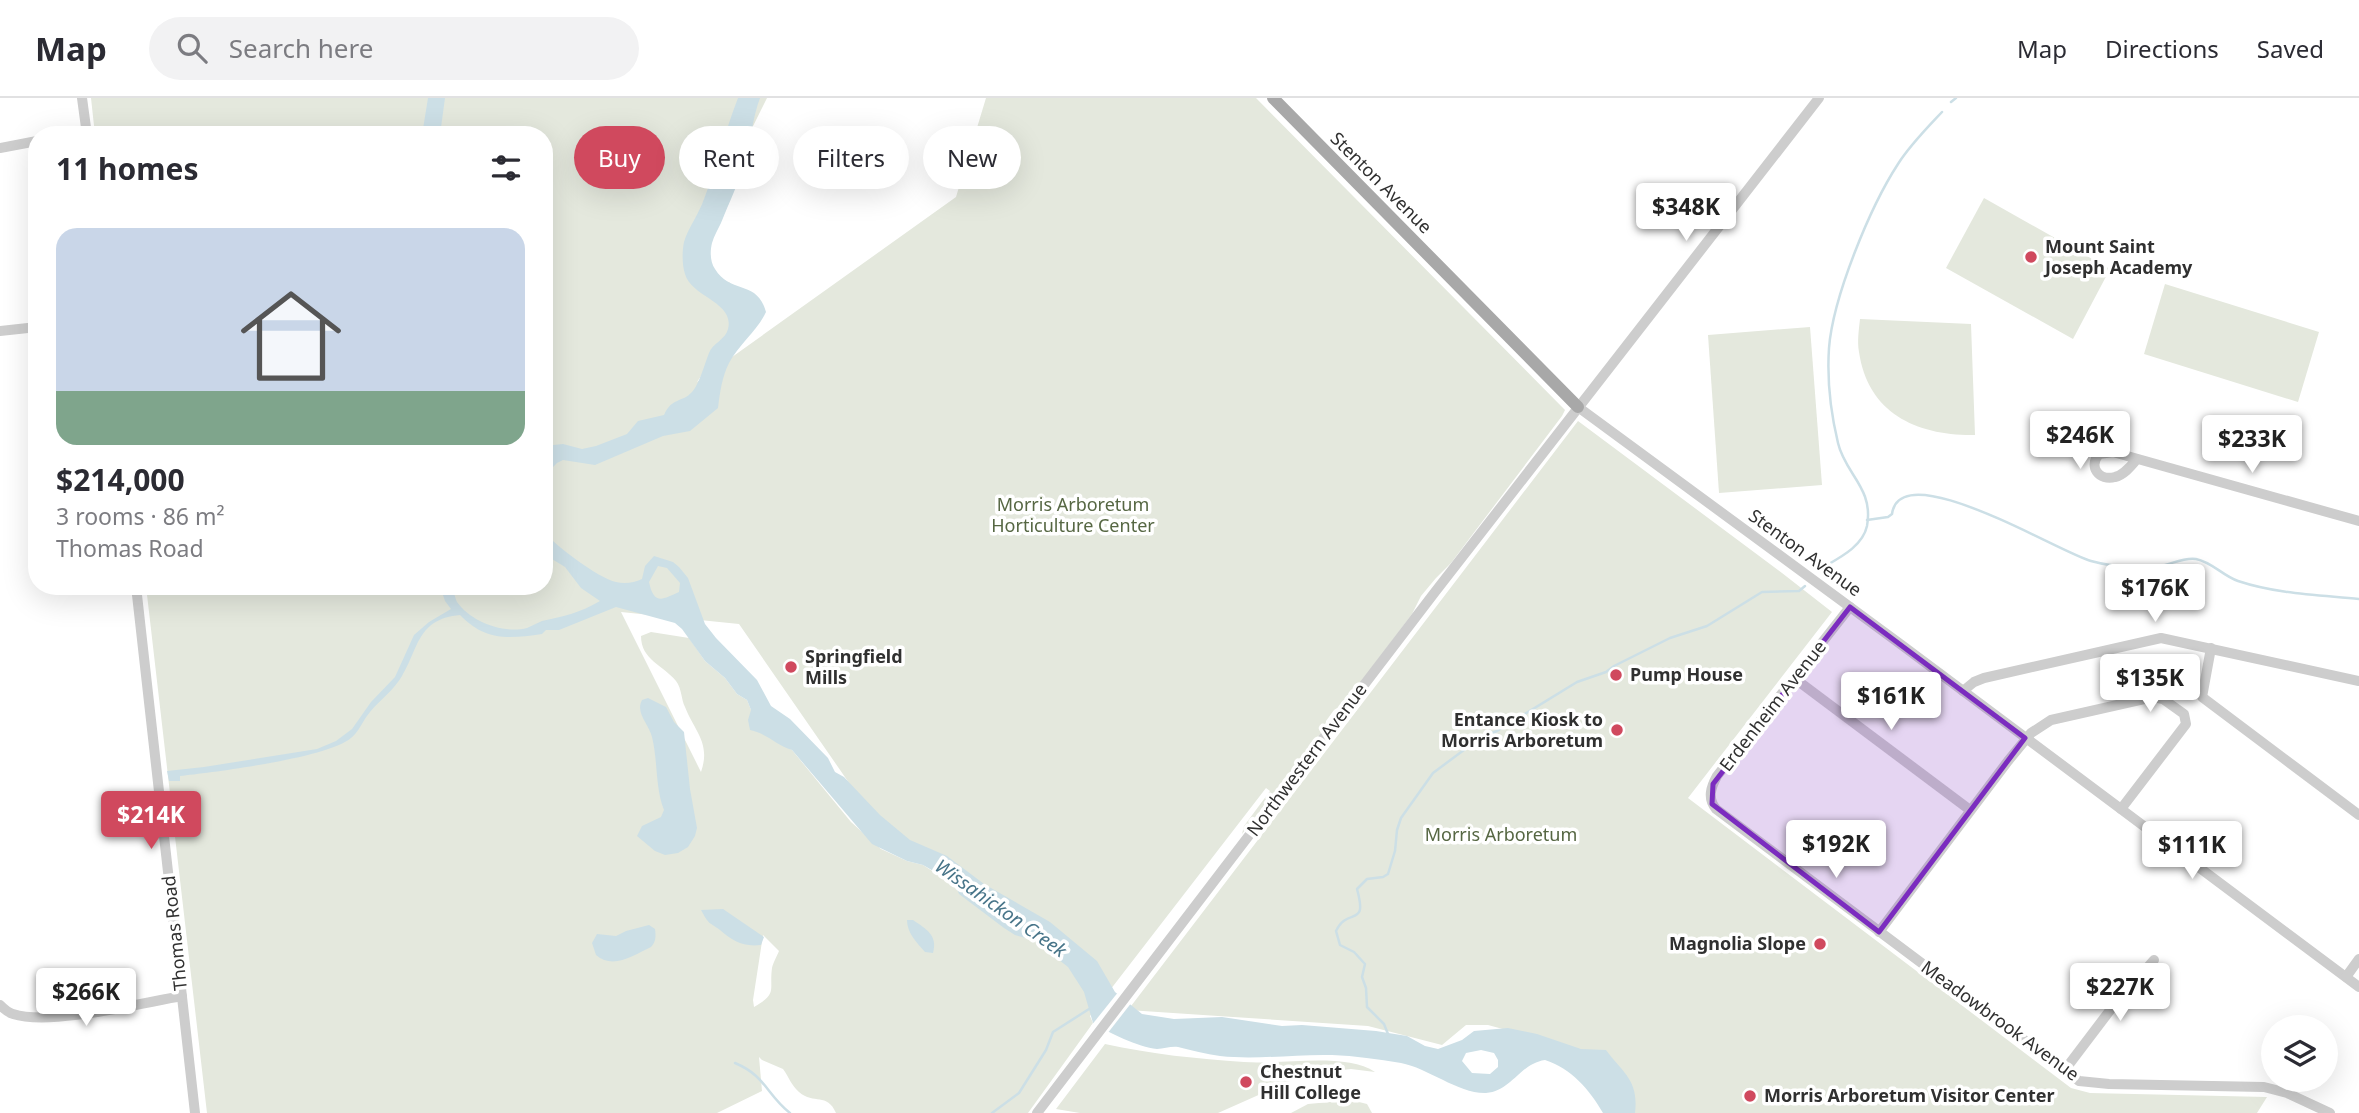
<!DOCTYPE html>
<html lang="en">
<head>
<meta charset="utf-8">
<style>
	body { margin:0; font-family:"Noto Sans",sans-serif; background:#f2f2f3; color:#2b2b33; height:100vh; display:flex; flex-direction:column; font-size:26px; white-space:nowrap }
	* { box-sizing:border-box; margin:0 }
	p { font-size:23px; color:#7c7c81 }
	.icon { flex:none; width:38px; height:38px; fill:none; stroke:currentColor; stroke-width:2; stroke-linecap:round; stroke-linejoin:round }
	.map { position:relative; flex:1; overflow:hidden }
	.drawer { position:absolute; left:28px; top:28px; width:525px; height:469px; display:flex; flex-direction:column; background:#fff; border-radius:28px; box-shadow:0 7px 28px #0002 }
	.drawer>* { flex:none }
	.guide { position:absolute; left:574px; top:28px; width:665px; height:63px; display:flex; gap:14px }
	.tools { position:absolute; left:2261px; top:917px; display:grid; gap:14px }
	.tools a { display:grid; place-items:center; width:77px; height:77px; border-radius:50%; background:#fff; box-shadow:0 7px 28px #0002; font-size:35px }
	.price { position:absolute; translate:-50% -60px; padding:0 16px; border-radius:7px; background:#fff; color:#222; font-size:23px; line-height:46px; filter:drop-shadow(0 2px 4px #0008) }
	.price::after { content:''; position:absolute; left:50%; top:42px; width:21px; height:16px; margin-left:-10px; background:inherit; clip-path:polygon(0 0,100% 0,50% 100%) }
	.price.on { background:#d0495e; color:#fff }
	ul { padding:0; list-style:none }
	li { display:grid; align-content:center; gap:14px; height:371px; padding:0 28px }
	li span { display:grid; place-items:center; height:217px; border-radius:21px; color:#555 }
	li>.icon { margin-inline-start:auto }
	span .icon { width:126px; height:126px; fill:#fffc; stroke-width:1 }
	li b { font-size:30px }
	h2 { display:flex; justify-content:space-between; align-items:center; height:84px; padding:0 28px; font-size:30px }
	.chip { padding:0 24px; border-radius:32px; background:#fff; box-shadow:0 7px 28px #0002; font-size:24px; line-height:63px }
	.chip.on { background:#d0495e; color:#fff }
	header { display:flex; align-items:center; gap:42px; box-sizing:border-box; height:98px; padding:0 35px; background:#fff; border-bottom:2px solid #e1e1e2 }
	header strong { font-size:33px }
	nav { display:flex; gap:38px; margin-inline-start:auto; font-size:24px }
	.search { width:490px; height:63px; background:#f2f2f3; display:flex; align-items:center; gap:18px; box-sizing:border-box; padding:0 24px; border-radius:38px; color:#7c7c81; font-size:26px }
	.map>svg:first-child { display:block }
	.green { fill:#e4e8dd; fill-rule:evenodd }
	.water { fill:#ccdfe6; fill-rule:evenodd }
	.pier { fill:#fff }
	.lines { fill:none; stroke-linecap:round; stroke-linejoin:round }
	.stream { stroke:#ccdfe6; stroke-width:2.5 }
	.minor { stroke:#cdcdcd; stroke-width:10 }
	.major { stroke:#a8a8a8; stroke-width:12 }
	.marked { fill:#7b2cbf; fill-opacity:0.2; stroke:#7b2cbf; stroke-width:5; stroke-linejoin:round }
	.poi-dot { fill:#d0495e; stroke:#fff; stroke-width:2.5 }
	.labels { text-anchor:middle; stroke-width:7; stroke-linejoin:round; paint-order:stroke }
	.street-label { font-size:18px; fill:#303030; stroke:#fff }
	.poi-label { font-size:18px; font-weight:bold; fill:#303030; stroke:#fff; text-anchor:start }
	.park-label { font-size:18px; fill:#566743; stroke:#fff }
	.water-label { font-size:19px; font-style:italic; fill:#487589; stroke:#fff }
</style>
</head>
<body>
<header>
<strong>Map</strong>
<div class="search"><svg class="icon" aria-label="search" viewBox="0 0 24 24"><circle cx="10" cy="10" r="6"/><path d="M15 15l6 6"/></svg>Search here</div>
<nav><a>Map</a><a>Directions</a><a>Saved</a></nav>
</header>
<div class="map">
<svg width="2359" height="1015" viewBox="0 0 2359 1015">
	<rect width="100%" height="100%" fill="#fff"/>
	<g class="green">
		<path d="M91,0H767L690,155L702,180L729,184L750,206L697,284L956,99L986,0H1256L1565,312L1562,318L1451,465L1436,480L1421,498L1412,516L1345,605L1334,612L1326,623L1325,630L1242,736L1244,728L1270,693L1266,690L1090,918L1093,925L1028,1015H836C827,994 814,1007 799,994C791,987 789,979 783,971L762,962L759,959L762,993L717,1015H207L146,488H544V37H95ZM621,514L739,526L883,734L940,778L923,767L907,763L881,751L851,724L792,652L760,634L747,602L737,596L725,580L705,563L689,540L651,534L641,538C641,562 663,567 676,583C682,591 681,601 685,609C695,634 711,645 701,674ZM763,837L779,853C777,858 773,865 772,870C769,893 778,895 754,909L753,902Z"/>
		<polygon points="1984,100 2110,171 2073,241 1946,170"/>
		<polygon points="2165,186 2319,234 2298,304 2144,256"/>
		<path d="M1860,221L1971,226L1975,337C1918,338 1868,316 1859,254C1857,243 1859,231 1860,221Z"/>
		<polygon points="1810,229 1822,387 1719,395 1708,237"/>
		<polygon points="1578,323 1782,475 1832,514 1688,700 2071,990 2090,995 2267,999 2257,1015 1621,1015 1533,939 1488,927 1466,927 1442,947 1368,928 1128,912"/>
		<path d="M1105,946C1150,956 1198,961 1244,964C1280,967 1346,954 1375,974L1351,971L1306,976L1218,1015H1080L1056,1011Z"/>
		<polygon points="1351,1002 1367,1006 1372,1015 1291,1015 1308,1006"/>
	</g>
	<g class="water">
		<polygon points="428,0 445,0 440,37 422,37"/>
		<path d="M738,0H760C752,21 751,43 745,64C739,84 729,105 721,125C718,131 714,138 712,145C710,153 710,164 715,171C731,197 757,181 766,214C757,233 739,246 729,265C722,279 720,294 718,310L690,333L663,338L595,367L563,362L557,365L544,378V348L563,346L582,351L596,348L627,336L638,323L664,317C672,299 682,305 692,294C699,287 705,265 709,255C712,246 726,241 728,231C735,204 691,199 685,176C682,167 682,153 684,144C688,130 699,116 704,101C717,68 725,33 738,0Z"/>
		<path d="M544,434C556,448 598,480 616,484C624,486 634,485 642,481L645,468L654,458L673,464L679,469L688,480L705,526L716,540L757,582L771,608L790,621L828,660L835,674L844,679L880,717L910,742L947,758L984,786L1050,824L1097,863L1115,894L1142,916L1174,921L1222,919L1282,928L1302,927L1376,933L1407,938L1425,948L1438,951L1462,942L1474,933L1508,930L1537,936L1581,951L1606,952C1623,975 1639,982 1635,1015H1603C1590,992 1571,970 1545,962C1519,966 1512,993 1486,995C1459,996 1428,970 1401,965C1378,961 1355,958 1332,957C1295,956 1257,962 1220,958C1206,956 1191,952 1178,949C1171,948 1164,951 1157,951C1138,949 1109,935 1093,925L1084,894L1068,869L1035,843L1015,837L1004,830L959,796L955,786L949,782L923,767L907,763L872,746L792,652C776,647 768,636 750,632L748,622L751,612L747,602L737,596L725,580L705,563L682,531L675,525L616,509L559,532H546L542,536C508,541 485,543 460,517C417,521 419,550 402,578C394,592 380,602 370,614C363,622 359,634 351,640C328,660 215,674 180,678V683H169L167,673L204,669L317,651L336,643L352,631L371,604L395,579L414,537L429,524L451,511L445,503L440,488H452C454,493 455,500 457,504C471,524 504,536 527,530C532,528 537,525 542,523C564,518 580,515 600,503L581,490L565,469L552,461L544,453ZM658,468L667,470L680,485L679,494C663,501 654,508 649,484ZM1481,952L1494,955L1498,962V969L1490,976L1472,975L1462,963L1466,955Z"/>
		<path d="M648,600L666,609L674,624L684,634L690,691L697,730L695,738L688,749L678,755L665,757L655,753L637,738L642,728L661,719L664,712C655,689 658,663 652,639C649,626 635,615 642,602Z"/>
		<path d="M723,811L764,839L761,847C742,849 733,843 720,832C709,824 709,827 701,812Z"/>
		<path d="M907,822H913C926,831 938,837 933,855L925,854C917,845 907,835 907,822Z"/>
		<path d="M649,827L655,831C656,838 656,844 651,849C634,857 613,872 596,857L592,845L597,836L616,838L626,833Z"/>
	</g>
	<polygon class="pier" points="1119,893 1132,904 1107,936 1091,928"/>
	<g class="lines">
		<g class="stream">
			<polyline points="1951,4 1956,0"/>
			<path d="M1867,422L1888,419L1892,416C1900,356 2060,455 2091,463C2112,469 2137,470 2160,468C2172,466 2184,459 2196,461C2212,464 2223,478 2238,483C2277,496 2319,497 2359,501"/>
			<path d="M1817,473C1834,462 1862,451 1867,428C1874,390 1845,376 1838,345C1831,316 1827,280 1829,250C1833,199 1870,109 1898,66C1910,47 1927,30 1942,14"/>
			<path d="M1388,936L1384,926L1367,909L1366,890L1362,879L1365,866L1354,854L1340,847L1336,833C1348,808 1368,831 1357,791L1367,781L1383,779L1388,776L1395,753L1397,732L1401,720L1433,675L1480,640L1497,633L1577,584L1606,574L1614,568L1670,540L1707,528L1762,494L1799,493L1805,488"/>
			<path d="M735,965C766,978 766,996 790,1015"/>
			<polyline points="992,1015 1019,995 1046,952 1053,934 1089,911"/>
		</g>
		<g class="minor">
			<polyline points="82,0 87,37"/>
			<polyline points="0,50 37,43"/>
			<polyline points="0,233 37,229"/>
			<polyline points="1578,309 1903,548 2359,889"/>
			<path d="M2137,361C2131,368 2124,377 2115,379C2099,383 2088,369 2099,356L2113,354L2359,423"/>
			<polyline points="136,488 195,1015"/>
			<path d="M1850,509L1717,678C1711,689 1707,700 1716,711L2079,983L2109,986L2264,989L2287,995L2330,1015"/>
			<polyline points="2211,550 2202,599 2359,717"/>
			<polyline points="1794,580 1970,712"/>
			<polyline points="1963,593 1974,584 1984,580 2161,540 2359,583"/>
			<polyline points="1879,834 2008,663 2031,635 2051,622 2153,599 2163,601 2184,616 2186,626 2121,711"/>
			<polyline points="2346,879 2359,861"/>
			<path d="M0,907C4,911 9,915 13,916C51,928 141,905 182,898"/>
			<polyline points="2064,973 2111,911 2154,862"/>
			<polyline points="1037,1015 1435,494 1819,0"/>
		</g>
		<polyline class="major" points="1273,0 1578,309"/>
	</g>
	<path class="marked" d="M1850,509L2025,640L1879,834L1712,706L1713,686Z"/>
	<g class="poi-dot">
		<circle cx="2031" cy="159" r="7"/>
		<circle cx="791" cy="569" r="7"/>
		<circle cx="1616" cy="577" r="7"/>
		<circle cx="1617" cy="632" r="7"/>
		<circle cx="1820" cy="846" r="7"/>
		<circle cx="1246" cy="984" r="7"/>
		<circle cx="1750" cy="998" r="7"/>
	</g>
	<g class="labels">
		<g class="street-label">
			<text transform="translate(1381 85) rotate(45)" y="6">Stenton Avenue</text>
			<text transform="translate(1805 455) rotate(36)" y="6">Stenton Avenue</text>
			<text transform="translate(1773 608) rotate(-52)" y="6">Erdenheim Avenue</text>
			<text transform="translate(1307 662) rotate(-53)" y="6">Northwestern Avenue</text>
			<text transform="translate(175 835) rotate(-96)" y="6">Thomas Road</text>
			<text transform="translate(2000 923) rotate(36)" y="6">Meadowbrook Avenue</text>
		</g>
		<g class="poi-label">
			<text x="2045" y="155">Mount Saint<tspan x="2045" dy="21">Joseph Academy</tspan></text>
			<text x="805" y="565">Springfield<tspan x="805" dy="21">Mills</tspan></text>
			<text x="1630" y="583">Pump House</text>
			<text x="1603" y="628" text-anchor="end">Entance Kiosk to<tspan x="1603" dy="21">Morris Arboretum</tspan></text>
			<text x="1806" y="852" text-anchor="end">Magnolia Slope</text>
			<text x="1260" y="980">Chestnut<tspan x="1260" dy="21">Hill College</tspan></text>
			<text x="1764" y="1004">Morris Arboretum Visitor Center</text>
		</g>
		<g class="park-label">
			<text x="1073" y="413">Morris Arboretum<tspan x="1073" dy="21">Horticulture Center</tspan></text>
			<text x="1501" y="743">Morris Arboretum</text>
		</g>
		<g class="water-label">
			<text transform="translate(1001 810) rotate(35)" y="7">Wissahickon Creek</text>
		</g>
	</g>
</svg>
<div class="tools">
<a><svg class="icon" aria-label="layers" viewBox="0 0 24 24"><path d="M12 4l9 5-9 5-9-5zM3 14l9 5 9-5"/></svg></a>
</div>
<b class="price" style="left:1686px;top:145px">$348K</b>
<b class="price" style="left:2080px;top:373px">$246K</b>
<b class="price" style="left:2252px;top:377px">$233K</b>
<b class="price" style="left:2155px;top:526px">$176K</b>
<b class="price" style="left:2150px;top:616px">$135K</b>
<b class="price" style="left:1891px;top:634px">$161K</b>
<b class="price on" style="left:151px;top:753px">$214K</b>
<b class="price" style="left:1836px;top:782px">$192K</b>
<b class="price" style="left:2192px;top:783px">$111K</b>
<b class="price" style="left:2120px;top:925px">$227K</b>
<b class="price" style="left:86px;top:930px">$266K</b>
<div class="guide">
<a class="chip on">Buy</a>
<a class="chip">Rent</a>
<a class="chip">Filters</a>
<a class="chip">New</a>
</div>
<section class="drawer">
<h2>11 homes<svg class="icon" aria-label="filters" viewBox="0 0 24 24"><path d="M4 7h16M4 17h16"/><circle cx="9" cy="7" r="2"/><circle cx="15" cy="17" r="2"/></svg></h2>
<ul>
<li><span style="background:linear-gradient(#c9d6e8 75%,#7fa58c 0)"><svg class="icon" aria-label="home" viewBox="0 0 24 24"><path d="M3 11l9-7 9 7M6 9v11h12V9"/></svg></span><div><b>$214,000</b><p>3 rooms · 86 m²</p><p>Thomas Road</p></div></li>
</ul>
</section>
</div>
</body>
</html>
